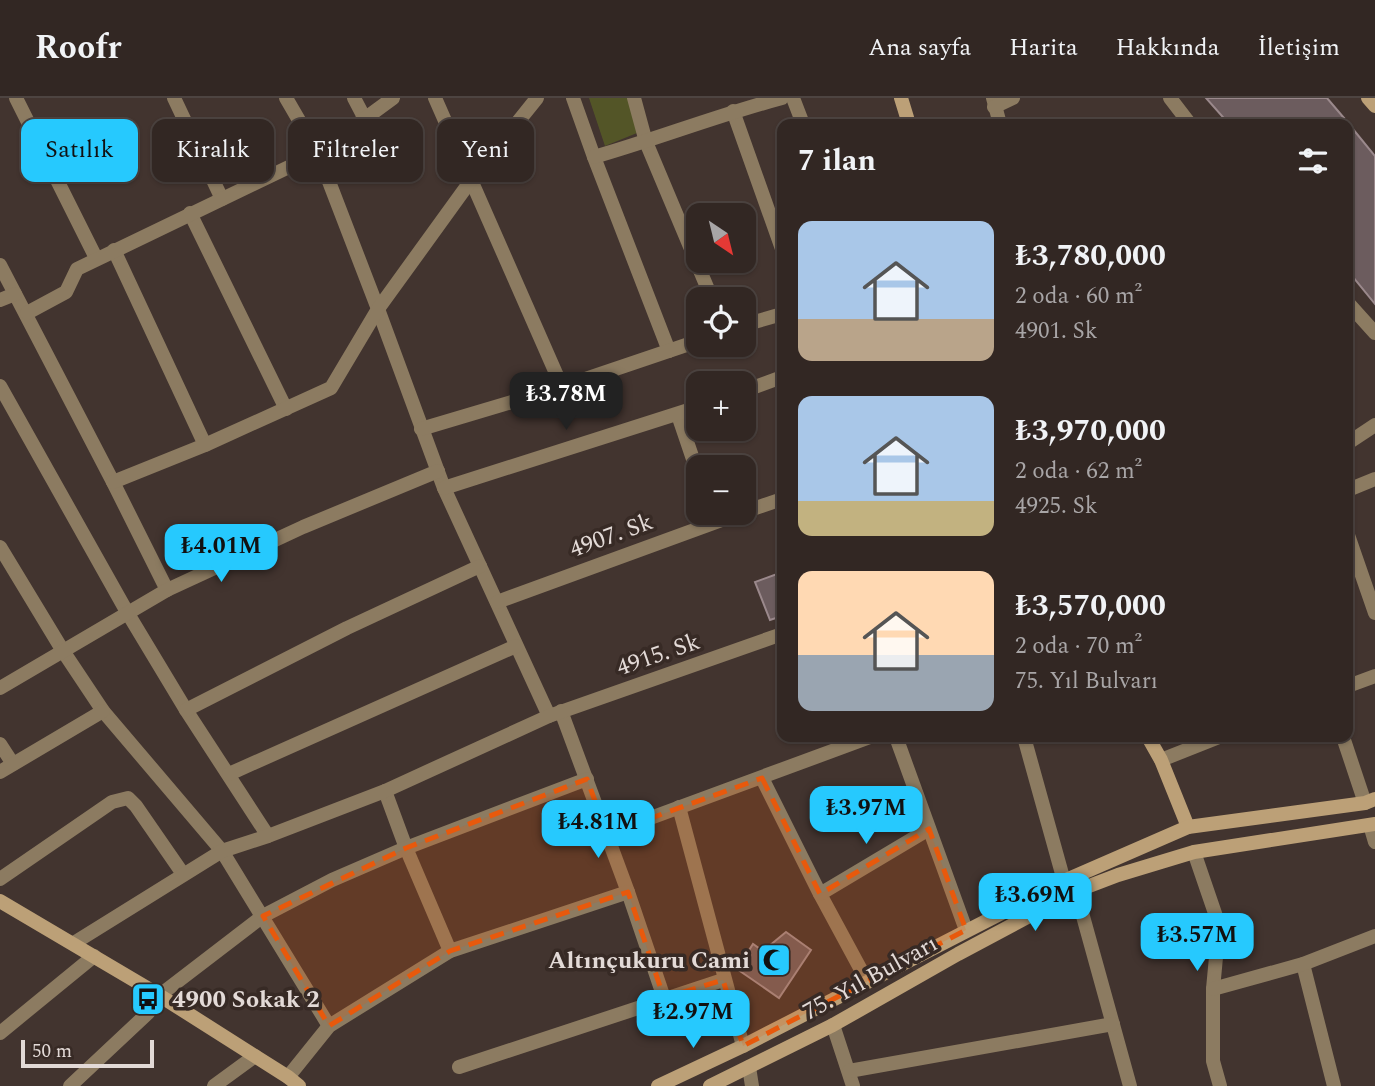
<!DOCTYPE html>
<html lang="tr">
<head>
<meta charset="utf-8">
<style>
	body { margin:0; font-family:Spectral,serif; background:#3a2f2b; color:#f1f3f6; height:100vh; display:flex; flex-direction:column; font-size:26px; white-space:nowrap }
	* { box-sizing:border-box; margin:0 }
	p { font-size:23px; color:#a8a5a6 }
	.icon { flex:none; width:38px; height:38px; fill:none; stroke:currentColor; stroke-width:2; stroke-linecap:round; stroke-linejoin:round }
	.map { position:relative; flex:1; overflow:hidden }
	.side { position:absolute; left:777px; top:21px; width:576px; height:623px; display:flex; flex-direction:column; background:#322723; border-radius:14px; box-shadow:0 2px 5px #0004,0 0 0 2px #4d4441 }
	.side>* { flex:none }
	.top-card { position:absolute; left:21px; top:21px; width:651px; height:63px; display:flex; gap:14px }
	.needle { width:46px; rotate:145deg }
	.fabs { position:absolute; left:686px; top:105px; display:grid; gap:14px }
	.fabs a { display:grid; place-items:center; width:70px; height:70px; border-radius:14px; background:#322723; box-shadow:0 2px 5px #0004,0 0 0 2px #4d4441; font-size:35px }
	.scale { position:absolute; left:21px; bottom:18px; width:133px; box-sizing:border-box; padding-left:7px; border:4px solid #e3dad7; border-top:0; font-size:19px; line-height:24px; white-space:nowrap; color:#e3dad7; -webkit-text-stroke:5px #372a25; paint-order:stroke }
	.price { position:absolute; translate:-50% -60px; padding:0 16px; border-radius:14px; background:#26c9fe; color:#111; font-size:23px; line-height:46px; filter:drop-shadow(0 2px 4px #0008) }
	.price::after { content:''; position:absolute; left:50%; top:42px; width:21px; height:16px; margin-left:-10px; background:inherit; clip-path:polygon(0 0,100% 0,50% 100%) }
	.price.active { background:#222; color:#fff }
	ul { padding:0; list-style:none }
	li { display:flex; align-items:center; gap:21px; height:175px; padding:0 21px }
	li span { display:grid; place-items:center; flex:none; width:196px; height:140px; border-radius:14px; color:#555 }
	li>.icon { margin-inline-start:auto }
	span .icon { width:84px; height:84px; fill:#fffc; stroke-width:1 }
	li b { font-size:30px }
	h2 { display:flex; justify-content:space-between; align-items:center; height:84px; padding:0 21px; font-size:30px }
	.chip { padding:0 24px; border-radius:14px; background:#322723; box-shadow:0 2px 5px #0004,0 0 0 2px #4d4441; font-size:24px; line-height:63px }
	.chip.active { background:#26c9fe; color:#111 }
	header { display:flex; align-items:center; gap:42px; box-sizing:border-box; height:98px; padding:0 35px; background:#322723; border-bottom:2px solid #4d4441 }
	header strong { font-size:33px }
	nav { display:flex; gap:38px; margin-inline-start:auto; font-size:24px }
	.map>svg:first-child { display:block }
	.green { fill:#535527 }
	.building { fill:#6c5c5e; stroke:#9b898c; stroke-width:2 }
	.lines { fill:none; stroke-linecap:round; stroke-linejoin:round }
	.street { stroke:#8c7b61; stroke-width:14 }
	.secondary { stroke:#bca077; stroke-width:14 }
	.marked { fill:#e8590c; fill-opacity:0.2; stroke:#e8590c; stroke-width:5; stroke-dasharray:14 9; stroke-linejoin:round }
	.labels { text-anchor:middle; stroke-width:7; stroke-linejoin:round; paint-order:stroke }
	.street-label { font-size:24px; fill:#e3dad7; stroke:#372a25 }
	.poi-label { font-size:24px; font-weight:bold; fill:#e3dad7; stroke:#372a25; text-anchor:end }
</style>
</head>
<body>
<header>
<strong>Roofr</strong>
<nav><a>Ana sayfa</a><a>Harita</a><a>Hakkında</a><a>İletişim</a></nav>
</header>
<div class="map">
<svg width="1375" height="988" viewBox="0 0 1375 988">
	<rect width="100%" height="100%" fill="#42342f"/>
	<polygon class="green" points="589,0 628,0 637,35 605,48"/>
	<g class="building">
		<polygon points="1206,0 1327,0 1344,20 1337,26 1229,26"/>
		<polygon points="1348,25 1375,58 1375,206 1348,173"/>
		<polygon points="777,476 782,489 782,518 770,522 755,484"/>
		<polygon points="786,834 811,852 779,900 737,871 753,846 763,853"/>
	</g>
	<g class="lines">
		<g class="street">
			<polyline points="16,0 96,160"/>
			<polyline points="174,0 222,101"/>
			<polyline points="286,0 318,55 378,211 444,390 549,618"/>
			<polyline points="354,0 365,21"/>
			<polyline points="435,0 562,289"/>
			<polyline points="573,0 594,59 669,253"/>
			<polyline points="634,0 646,44 712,201"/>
			<polyline points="793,0 803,26"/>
			<polyline points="993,0 1000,26"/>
			<polyline points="1170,0 1190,26"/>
			<polyline points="994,9 1013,0"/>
			<polyline points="733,13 782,151"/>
			<path d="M594,59C657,41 718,17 782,0"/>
			<polyline points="190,115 286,311"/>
			<polyline points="114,152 205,347"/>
			<polyline points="0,167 113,384 167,492"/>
			<polyline points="0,202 15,196"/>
			<polyline points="1348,205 1375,235"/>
			<polyline points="27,215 66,194 77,171 318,55 393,0"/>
			<polyline points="744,227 782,216"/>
			<polyline points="0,288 127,514 186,612 268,738"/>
			<polyline points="744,293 782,279"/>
			<polyline points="678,317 698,376"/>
			<polyline points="421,331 562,289 698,243"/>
			<polyline points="1348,345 1375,327"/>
			<polyline points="113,384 205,347 331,290 378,211 472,81 537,0"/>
			<polyline points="444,390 698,309"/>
			<polyline points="1348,392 1375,381"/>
			<polyline points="744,414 782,401"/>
			<polyline points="1348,437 1375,515"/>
			<polyline points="0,449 63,553 103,613 222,753 329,928"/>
			<polyline points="497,504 741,415"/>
			<polyline points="1348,588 1375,578"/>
			<polyline points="0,590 167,492 303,429 438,373"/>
			<polyline points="186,612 347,530 480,468"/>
			<polyline points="561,613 628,794 664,900"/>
			<polyline points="896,639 966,832"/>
			<polyline points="1024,639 1064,783"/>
			<polyline points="1343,639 1365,705"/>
			<polyline points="0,646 13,666"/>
			<polyline points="1161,662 1219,639"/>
			<polyline points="0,674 103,613"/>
			<polyline points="229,676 516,548"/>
			<polyline points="762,680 820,796 867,883"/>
			<polyline points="385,693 406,750 450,853"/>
			<polyline points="679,709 743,948"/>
			<polyline points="1370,727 1375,744"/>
			<polyline points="607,736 870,639"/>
			<polyline points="1194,754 1219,827 1213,891 1213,963 1220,988"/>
			<polyline points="0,781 112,704 128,700 136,708 183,776"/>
			<polyline points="1076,793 1130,988"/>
			<polyline points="820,796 929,731"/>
			<polyline points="74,845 222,753 268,738 385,693 549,618 782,536"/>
			<polyline points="1303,866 1334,988"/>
			<polyline points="1213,891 1303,866 1375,838"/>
			<polyline points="160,897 263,818 332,782 406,750 587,681"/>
			<polyline points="833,927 853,988"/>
			<polyline points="0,935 94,858"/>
			<polyline points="459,969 723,882"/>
			<polyline points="749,969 752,988"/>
			<polyline points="849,973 1113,926"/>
			<polyline points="288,979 329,928 450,853 628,794"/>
			<polyline points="70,988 148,915"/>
			<polyline points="214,988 255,958"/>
		</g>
		<g class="secondary">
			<polyline points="901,0 909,26"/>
			<polyline points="1368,0 1375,8"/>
			<polyline points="1148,639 1161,662 1188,729"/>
			<polyline points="0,803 154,894 288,979 299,988"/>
			<polyline points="658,988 743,948 1064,783 1188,729 1365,705 1375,701"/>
			<polyline points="710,988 833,927 958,856 1076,793 1118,777 1194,754 1375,726"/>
		</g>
	</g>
	<path class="marked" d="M762,680L820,796L929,731L966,832L743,948L723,882L664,900L628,794L450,853L329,928L263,818L406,750L587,681L607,736Z"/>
	<defs>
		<g id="mosque-square" transform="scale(1.75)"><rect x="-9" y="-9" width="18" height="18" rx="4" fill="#26c9fe" stroke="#372a25"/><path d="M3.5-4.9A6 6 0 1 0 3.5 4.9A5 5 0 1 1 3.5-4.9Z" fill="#111"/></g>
		<g id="bus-square" transform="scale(1.75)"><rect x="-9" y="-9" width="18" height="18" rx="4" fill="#26c9fe" stroke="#372a25"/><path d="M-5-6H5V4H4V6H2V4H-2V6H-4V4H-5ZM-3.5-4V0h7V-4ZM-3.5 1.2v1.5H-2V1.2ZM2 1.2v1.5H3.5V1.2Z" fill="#111"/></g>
	</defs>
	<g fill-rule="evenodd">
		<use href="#mosque-square" x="774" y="862"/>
		<use href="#bus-square" x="148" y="901"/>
	</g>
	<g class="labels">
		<g class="street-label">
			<text transform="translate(611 437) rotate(-20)" y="8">4907. Sk</text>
			<text transform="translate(658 556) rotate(-19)" y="8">4915. Sk</text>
			<text transform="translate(870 879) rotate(-29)" y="8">75. Yıl Bulvarı</text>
		</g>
		<g class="poi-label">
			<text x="750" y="870">Altınçukuru Cami</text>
			<text x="172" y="909" text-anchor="start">4900 Sokak 2</text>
		</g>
	</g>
</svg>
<div class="fabs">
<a><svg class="needle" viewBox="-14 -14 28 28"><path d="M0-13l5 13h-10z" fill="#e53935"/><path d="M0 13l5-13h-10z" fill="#a8a5a6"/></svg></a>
<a><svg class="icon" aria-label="locate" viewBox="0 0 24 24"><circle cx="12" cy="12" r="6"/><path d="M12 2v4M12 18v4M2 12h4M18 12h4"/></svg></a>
<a>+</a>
<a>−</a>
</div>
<div class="scale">50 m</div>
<b class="price active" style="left:566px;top:334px">₺3.78M</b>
<b class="price" style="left:221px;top:486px">₺4.01M</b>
<b class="price" style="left:866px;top:748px">₺3.97M</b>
<b class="price" style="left:598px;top:762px">₺4.81M</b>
<b class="price" style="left:1035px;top:835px">₺3.69M</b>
<b class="price" style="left:1197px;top:875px">₺3.57M</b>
<b class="price" style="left:693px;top:952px">₺2.97M</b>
<div class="top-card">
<a class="chip active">Satılık</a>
<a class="chip">Kiralık</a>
<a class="chip">Filtreler</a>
<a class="chip">Yeni</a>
</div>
<section class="side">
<h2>7 ilan<svg class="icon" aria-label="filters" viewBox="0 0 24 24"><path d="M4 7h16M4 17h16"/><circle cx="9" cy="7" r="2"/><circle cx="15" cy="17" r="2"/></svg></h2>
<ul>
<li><span style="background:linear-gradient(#a9c7e8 70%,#b9a48a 0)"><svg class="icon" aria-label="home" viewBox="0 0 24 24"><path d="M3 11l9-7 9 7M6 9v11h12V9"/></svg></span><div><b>₺3,780,000</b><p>2 oda · 60 m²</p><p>4901. Sk</p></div></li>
<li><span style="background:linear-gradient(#a9c7e8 75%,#c2b280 0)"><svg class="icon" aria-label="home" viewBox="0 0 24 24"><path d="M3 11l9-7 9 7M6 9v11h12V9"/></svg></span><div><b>₺3,970,000</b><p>2 oda · 62 m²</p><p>4925. Sk</p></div></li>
<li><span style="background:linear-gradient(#ffd9b3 60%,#9aa5b1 0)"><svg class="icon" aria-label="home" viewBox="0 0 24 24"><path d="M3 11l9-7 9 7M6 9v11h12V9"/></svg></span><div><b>₺3,570,000</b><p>2 oda · 70 m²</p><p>75. Yıl Bulvarı</p></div></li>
</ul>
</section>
</div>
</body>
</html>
